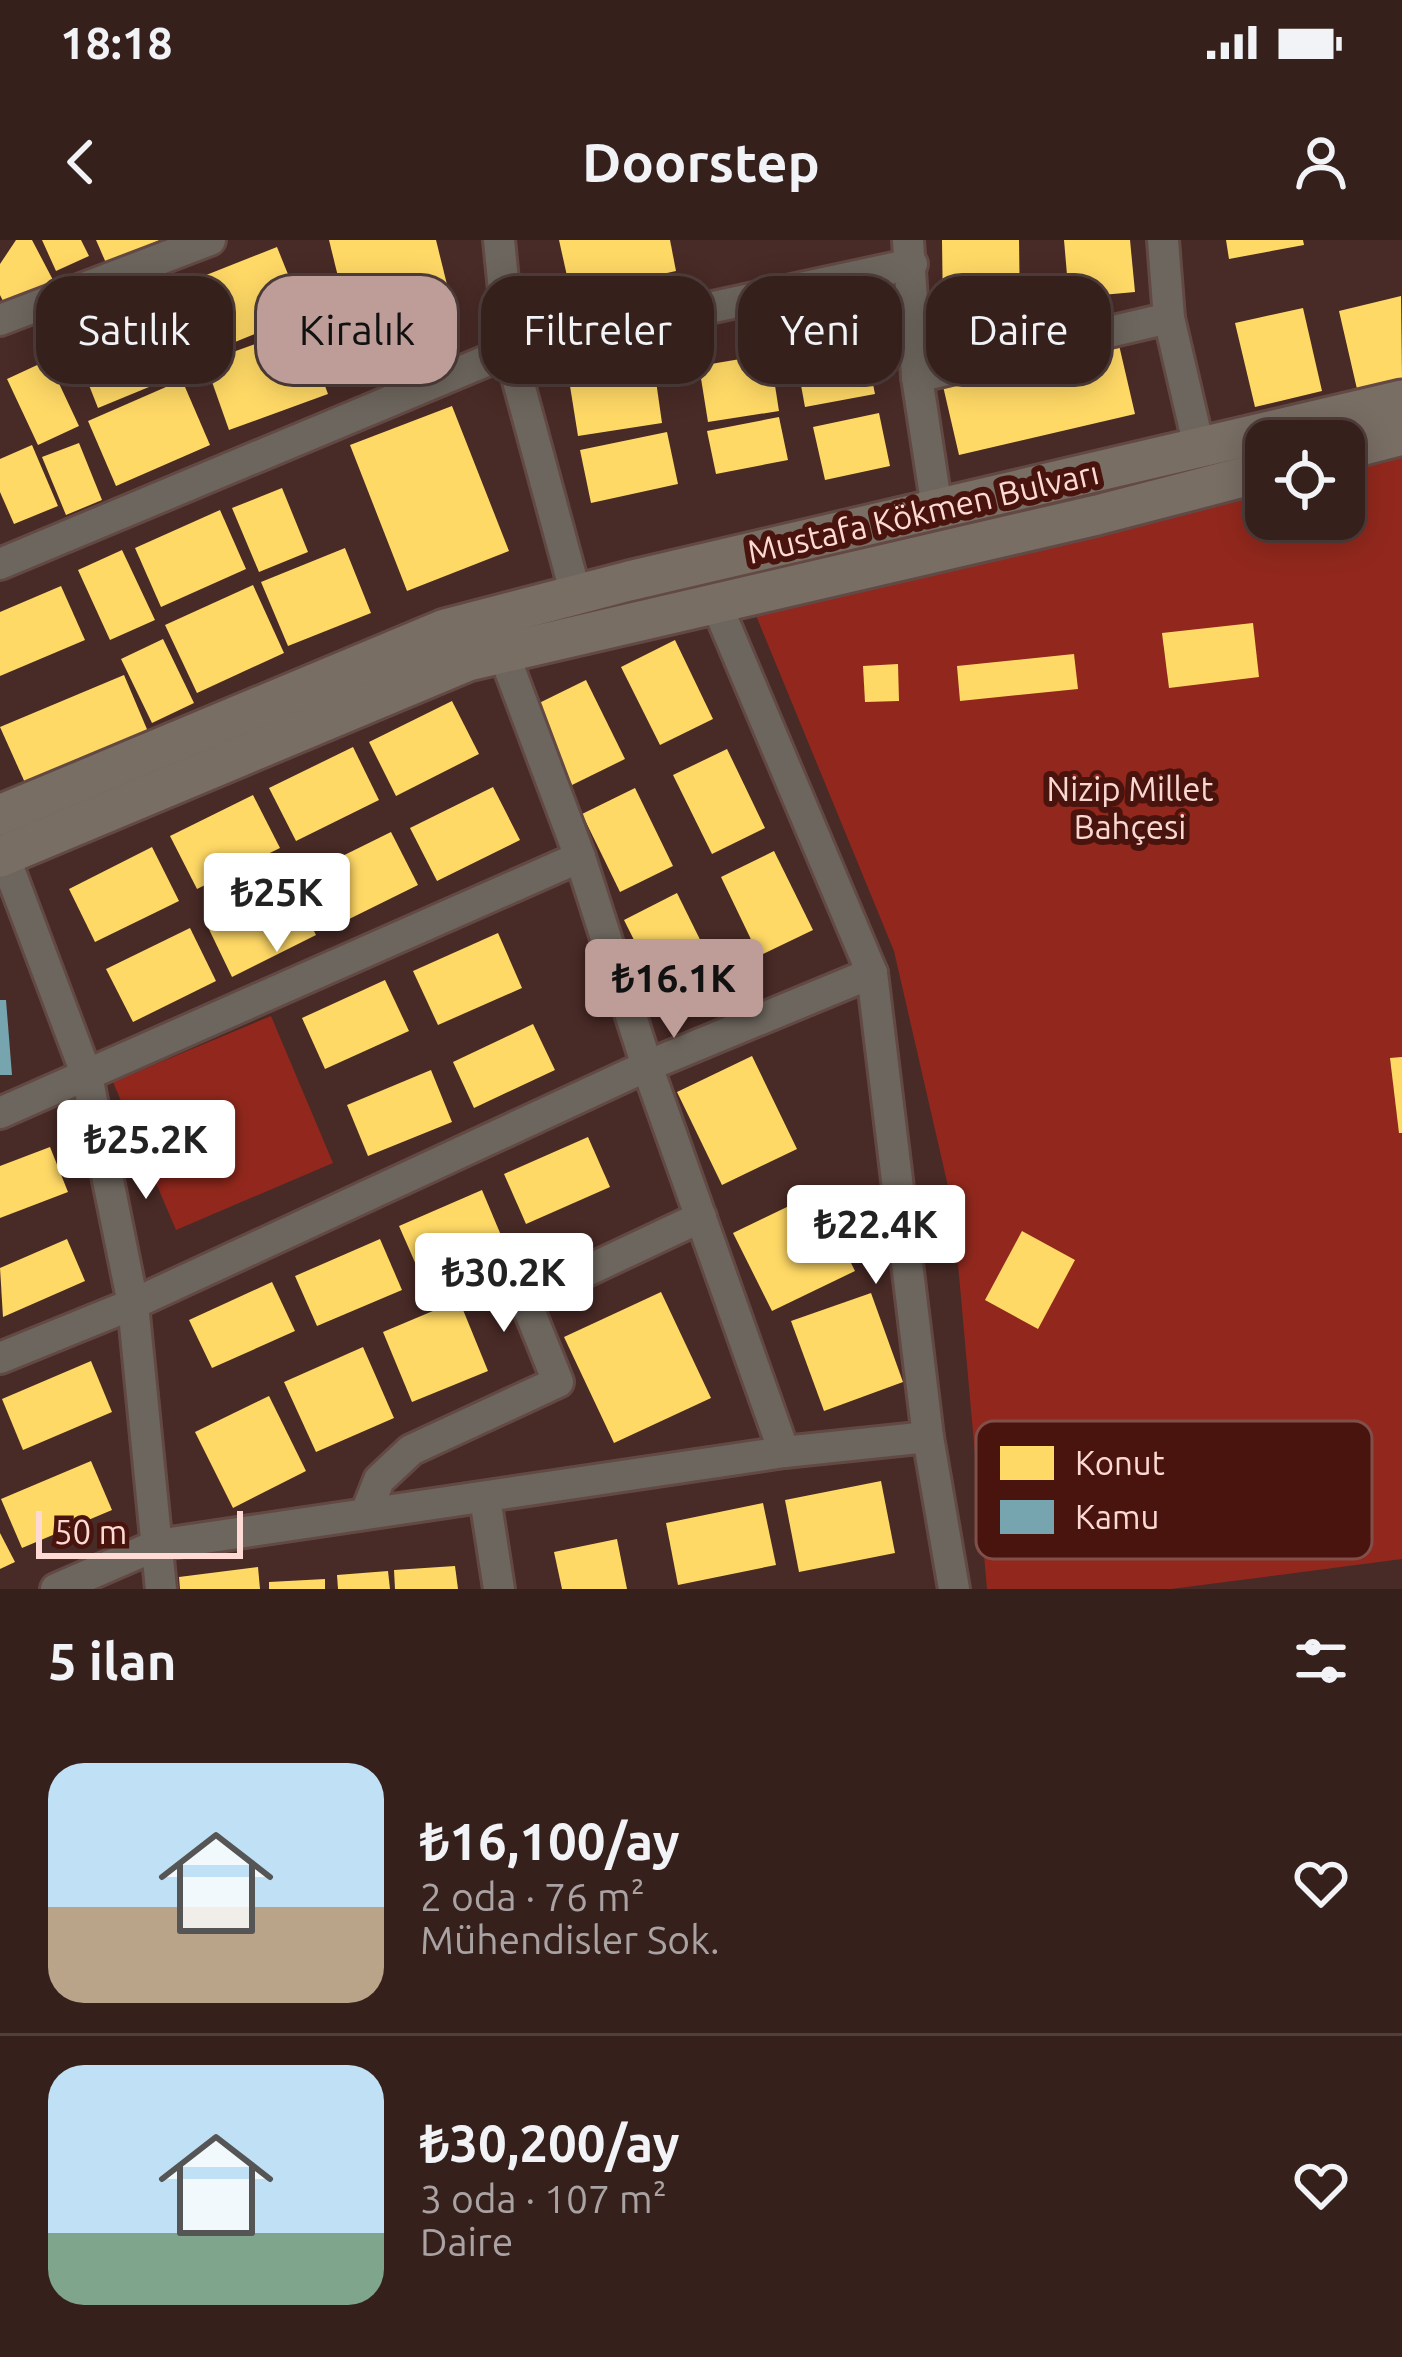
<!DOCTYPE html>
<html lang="tr">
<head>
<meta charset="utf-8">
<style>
	body { margin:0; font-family:Ubuntu,sans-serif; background:#412d29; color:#f1f3f6; height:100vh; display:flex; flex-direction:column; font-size:45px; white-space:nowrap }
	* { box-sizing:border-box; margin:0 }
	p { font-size:39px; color:#aaa3a3 }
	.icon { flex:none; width:66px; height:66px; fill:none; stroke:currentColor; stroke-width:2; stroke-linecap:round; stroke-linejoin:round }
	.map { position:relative; height:1349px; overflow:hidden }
	.panel { display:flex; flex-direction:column; background:#36201c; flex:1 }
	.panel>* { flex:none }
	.hud { position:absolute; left:36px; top:36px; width:1332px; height:108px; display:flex; gap:24px }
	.tools { position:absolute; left:1245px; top:180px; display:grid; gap:24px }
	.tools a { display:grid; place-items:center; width:120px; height:120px; border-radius:24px; background:#36201c; box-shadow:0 6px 30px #0003,0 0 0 3px #503e3b; font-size:60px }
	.scale { position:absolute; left:36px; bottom:30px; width:207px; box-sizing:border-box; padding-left:12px; border:6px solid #fedad4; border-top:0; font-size:33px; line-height:42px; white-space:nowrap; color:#fedad4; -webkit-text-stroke:9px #4a140e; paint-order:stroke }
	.price { position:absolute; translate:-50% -102px; padding:0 27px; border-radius:12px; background:#fff; color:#222; font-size:39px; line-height:78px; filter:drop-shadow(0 3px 6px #0008) }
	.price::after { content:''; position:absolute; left:50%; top:72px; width:36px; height:27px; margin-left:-18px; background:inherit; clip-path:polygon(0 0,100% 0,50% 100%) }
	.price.active { background:#be9c97; color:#111 }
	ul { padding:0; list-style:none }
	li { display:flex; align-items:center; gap:36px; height:300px; padding:0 48px }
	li+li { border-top:3px solid #503e3b }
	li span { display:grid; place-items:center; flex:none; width:336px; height:240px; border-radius:36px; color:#555 }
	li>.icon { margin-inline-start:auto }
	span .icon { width:144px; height:144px; fill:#fffc; stroke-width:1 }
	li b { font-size:51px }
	h2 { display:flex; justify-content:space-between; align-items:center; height:144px; padding:0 48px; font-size:51px }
	.pill { padding:0 42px; border-radius:36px; background:#36201c; box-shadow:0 6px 30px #0003,0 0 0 3px #503e3b; font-size:42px; line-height:108px }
	.pill.active { background:#be9c97; color:#111 }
	.status { display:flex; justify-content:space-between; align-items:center; height:84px; padding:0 60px; background:#36201c; direction:ltr }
	.status svg { height:33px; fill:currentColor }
	header { display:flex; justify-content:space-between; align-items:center; height:156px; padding:0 48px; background:#36201c; font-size:54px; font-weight:600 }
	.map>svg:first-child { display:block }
	.green { fill:#92281d }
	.homes { fill:#ffd966 }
	.public { fill:#76a5af }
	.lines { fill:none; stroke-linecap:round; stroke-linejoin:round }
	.minor-casing { stroke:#634944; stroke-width:36 }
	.major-casing { stroke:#634944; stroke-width:45 }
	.minor { stroke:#6d665e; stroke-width:30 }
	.major { stroke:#796e64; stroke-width:39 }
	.labels { text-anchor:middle; stroke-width:12; stroke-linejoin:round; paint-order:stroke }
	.street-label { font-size:33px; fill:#fedad4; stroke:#4a140e }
	.park-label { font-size:33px; fill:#f9d8d2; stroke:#4a140e }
	.key { fill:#4a140e; stroke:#804f49; stroke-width:3 }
	.key-label { font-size:33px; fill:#fedad4 }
</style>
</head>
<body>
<div class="status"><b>18:18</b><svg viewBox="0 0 49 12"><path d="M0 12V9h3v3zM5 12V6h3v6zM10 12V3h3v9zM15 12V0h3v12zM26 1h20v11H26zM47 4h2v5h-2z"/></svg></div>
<header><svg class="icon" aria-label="back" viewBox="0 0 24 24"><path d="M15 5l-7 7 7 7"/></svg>Doorstep<svg class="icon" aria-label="person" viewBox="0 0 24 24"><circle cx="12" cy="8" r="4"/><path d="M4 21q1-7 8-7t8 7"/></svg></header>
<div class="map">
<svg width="1402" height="1349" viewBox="0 0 1402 1349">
	<rect width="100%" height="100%" fill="#482a26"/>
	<g class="green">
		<polygon points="1402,216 1402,1319 1171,1349 987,1349 953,968 894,711 755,373 1266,250 1266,279 1344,279 1344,230"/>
		<polygon points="271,776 333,923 176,990 113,842"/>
	</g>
	<g class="homes">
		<polygon points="16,0 32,0 53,40 5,65 0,55 0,24"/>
		<polygon points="42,0 81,0 89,16 56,31"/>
		<polygon points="96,0 160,0 106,23"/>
		<polygon points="329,0 436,0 458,89 357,114"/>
		<polygon points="559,0 670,0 676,31 571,54"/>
		<polygon points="942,0 1019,0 1020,72 943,72"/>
		<polygon points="1064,0 1130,0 1135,52 1069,58"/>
		<polygon points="1226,0 1303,0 1304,5 1229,19"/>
		<polygon points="277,7 304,74 208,113 181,45"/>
		<polygon points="1401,56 1402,138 1357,149 1339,71"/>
		<polygon points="153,58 183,133 98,168 68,92"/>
		<polygon points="1303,68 1322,151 1255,167 1235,83"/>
		<polygon points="303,87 328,154 229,190 205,122"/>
		<polygon points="865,104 875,154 805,167 796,118"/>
		<polygon points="1119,105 1135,174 959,215 943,146"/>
		<polygon points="770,114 779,171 708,182 699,126"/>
		<polygon points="48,120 79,186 38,205 7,139"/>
		<polygon points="655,134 662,183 578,196 570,146"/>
		<polygon points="182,140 210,205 116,246 88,181"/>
		<polygon points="452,166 509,311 407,351 350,205"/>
		<polygon points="879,173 890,226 825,240 813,187"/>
		<polygon points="779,177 788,220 716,234 707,191"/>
		<polygon points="667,192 678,244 591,263 580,210"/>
		<polygon points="79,203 102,260 66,275 42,217"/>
		<polygon points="32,205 58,266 14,284 0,252 0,219"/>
		<polygon points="282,248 308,312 259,332 232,268"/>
		<polygon points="220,270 246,329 161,367 135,308"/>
		<polygon points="345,308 371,373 288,406 261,342"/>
		<polygon points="122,310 155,380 110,400 78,330"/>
		<polygon points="253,345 284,413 197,453 165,385"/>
		<polygon points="61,346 85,400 0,436 0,372"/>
		<polygon points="1253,383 1259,437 1169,448 1162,393"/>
		<polygon points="163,399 194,463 152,483 121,419"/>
		<polygon points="675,400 713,479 660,505 621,427"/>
		<polygon points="1074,414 1078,449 960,461 957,426"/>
		<polygon points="898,424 899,461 865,462 863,426"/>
		<polygon points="124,435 149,494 26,545 0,487"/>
		<polygon points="586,440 625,519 572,545 533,466"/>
		<polygon points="452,461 479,514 396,556 369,502"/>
		<polygon points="353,507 379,560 296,601 269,548"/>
		<polygon points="727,509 765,588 712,614 673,535"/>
		<polygon points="493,547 520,600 437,641 410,588"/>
		<polygon points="635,548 673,626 620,652 582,574"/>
		<polygon points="253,555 280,608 197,649 170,596"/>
		<polygon points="391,592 418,645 335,686 308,633"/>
		<polygon points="152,607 179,661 95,702 69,649"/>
		<polygon points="774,611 813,690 759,716 721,637"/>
		<polygon points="289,642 316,695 232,737 206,683"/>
		<polygon points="677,653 716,732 663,758 624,680"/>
		<polygon points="190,688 216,741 133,782 106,729"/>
		<polygon points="498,693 522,748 438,785 413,731"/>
		<polygon points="385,740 409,791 325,829 302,778"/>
		<polygon points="533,784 555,830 474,868 453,822"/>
		<polygon points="752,816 797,909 722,945 677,852"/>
		<polygon points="1402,817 1402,893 1399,893 1390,818"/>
		<polygon points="431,830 452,882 368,916 347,865"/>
		<polygon points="588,897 610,947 526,984 504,934"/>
		<polygon points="50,907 68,952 0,978 0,926"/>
		<polygon points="482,950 503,1000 421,1036 399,986"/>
		<polygon points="816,953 855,1031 772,1071 733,993"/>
		<polygon points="1022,991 1075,1020 1038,1089 985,1060"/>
		<polygon points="67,999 85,1041 3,1077 0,1028"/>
		<polygon points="380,999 402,1050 317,1086 295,1036"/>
		<polygon points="272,1042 295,1091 212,1128 189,1080"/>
		<polygon points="661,1052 711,1158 614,1203 564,1097"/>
		<polygon points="871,1053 903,1142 824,1171 791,1081"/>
		<polygon points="459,1060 488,1131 412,1162 383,1092"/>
		<polygon points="363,1107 394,1178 316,1212 284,1142"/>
		<polygon points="91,1121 112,1172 23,1210 2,1159"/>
		<polygon points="269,1156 306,1231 233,1268 195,1192"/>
		<polygon points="91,1221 112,1270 22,1308 1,1259"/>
		<polygon points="881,1241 895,1313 799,1332 785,1260"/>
		<polygon points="763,1263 776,1325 678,1345 666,1283"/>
		<polygon points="0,1293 15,1322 0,1329"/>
		<polygon points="617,1299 627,1349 562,1349 554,1312"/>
		<polygon points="455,1326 458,1349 395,1349 394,1330"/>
		<polygon points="258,1327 260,1349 180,1349 179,1337"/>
		<polygon points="388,1331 390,1349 338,1349 337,1335"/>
		<polygon points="325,1339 325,1349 269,1349 269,1342"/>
	</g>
	<polygon class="public" points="0,760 6,760 12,835 0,835"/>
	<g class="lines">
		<g class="minor-casing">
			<g id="minor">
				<polyline points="499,0 510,111 576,355"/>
				<polyline points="908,0 917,137 937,269"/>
				<polyline points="1163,0 1169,78 1199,207"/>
				<polyline points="0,80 210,0"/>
				<polyline points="917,137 1169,78"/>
				<polyline points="0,324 510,111 912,24"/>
				<polyline points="503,412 580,617 647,826 784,1212"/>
				<polyline points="0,605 87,836 133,1064 161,1349"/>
				<polyline points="872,733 928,1197 954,1349"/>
				<polyline points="0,873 580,617"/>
				<polyline points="0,1118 133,1064 647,826 872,733 715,361"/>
				<polyline points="485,1258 499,1349"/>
				<polyline points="366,1273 379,1240 411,1210 558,1142 525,1060 701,977"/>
				<polyline points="56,1349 157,1305 784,1212 928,1197"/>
			</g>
		</g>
		<g class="major-casing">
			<g id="major">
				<polyline points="1344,210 1402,195"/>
				<polyline points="0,575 445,389 629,341 1402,160"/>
				<polyline points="0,617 468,421 1097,275 1266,231"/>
			</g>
		</g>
		<use href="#minor" class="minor"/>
		<use href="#major" class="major"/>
	</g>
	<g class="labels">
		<g class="street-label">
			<text transform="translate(923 272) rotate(-13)" y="12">Mustafa Kökmen Bulvarı</text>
		</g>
		<g class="park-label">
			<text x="1130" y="561">Nizip Millet<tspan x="1130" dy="38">Bahçesi</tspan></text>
		</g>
	</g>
	<rect x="976" y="1181" width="396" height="138" rx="18" class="key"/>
	<rect x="1000" y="1206" width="54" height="34" fill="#ffd966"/>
	<rect x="1000" y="1260" width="54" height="34" fill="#76a5af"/>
	<g class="key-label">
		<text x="1075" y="1235">Konut</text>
		<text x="1075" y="1289">Kamu</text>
	</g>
</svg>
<div class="tools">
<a><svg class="icon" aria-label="locate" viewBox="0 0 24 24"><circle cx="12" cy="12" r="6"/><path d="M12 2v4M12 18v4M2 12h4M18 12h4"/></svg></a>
</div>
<div class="scale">50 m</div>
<b class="price" style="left:277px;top:715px">₺25K</b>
<b class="price active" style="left:674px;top:801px">₺16.1K</b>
<b class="price" style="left:146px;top:962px">₺25.2K</b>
<b class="price" style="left:876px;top:1047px">₺22.4K</b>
<b class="price" style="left:504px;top:1095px">₺30.2K</b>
<div class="hud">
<a class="pill">Satılık</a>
<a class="pill active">Kiralık</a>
<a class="pill">Filtreler</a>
<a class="pill">Yeni</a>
<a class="pill">Daire</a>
</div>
</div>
<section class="panel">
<h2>5 ilan<svg class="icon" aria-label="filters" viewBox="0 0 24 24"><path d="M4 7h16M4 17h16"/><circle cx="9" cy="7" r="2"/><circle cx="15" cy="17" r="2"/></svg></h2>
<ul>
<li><span style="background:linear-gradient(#bfe0f5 60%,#b9a48a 0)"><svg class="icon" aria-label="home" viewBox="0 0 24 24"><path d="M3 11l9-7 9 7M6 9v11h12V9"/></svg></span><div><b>₺16,100/ay</b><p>2 oda · 76 m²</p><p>Mühendisler Sok.</p></div><svg class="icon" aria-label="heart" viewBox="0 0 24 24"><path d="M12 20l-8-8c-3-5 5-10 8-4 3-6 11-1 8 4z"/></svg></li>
<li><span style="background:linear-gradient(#bfe0f5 70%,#7fa58c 0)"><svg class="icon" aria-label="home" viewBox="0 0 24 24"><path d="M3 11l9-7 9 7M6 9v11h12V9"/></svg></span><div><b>₺30,200/ay</b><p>3 oda · 107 m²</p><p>Daire</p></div><svg class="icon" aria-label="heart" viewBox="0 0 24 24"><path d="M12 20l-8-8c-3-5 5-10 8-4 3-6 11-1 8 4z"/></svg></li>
</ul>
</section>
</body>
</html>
